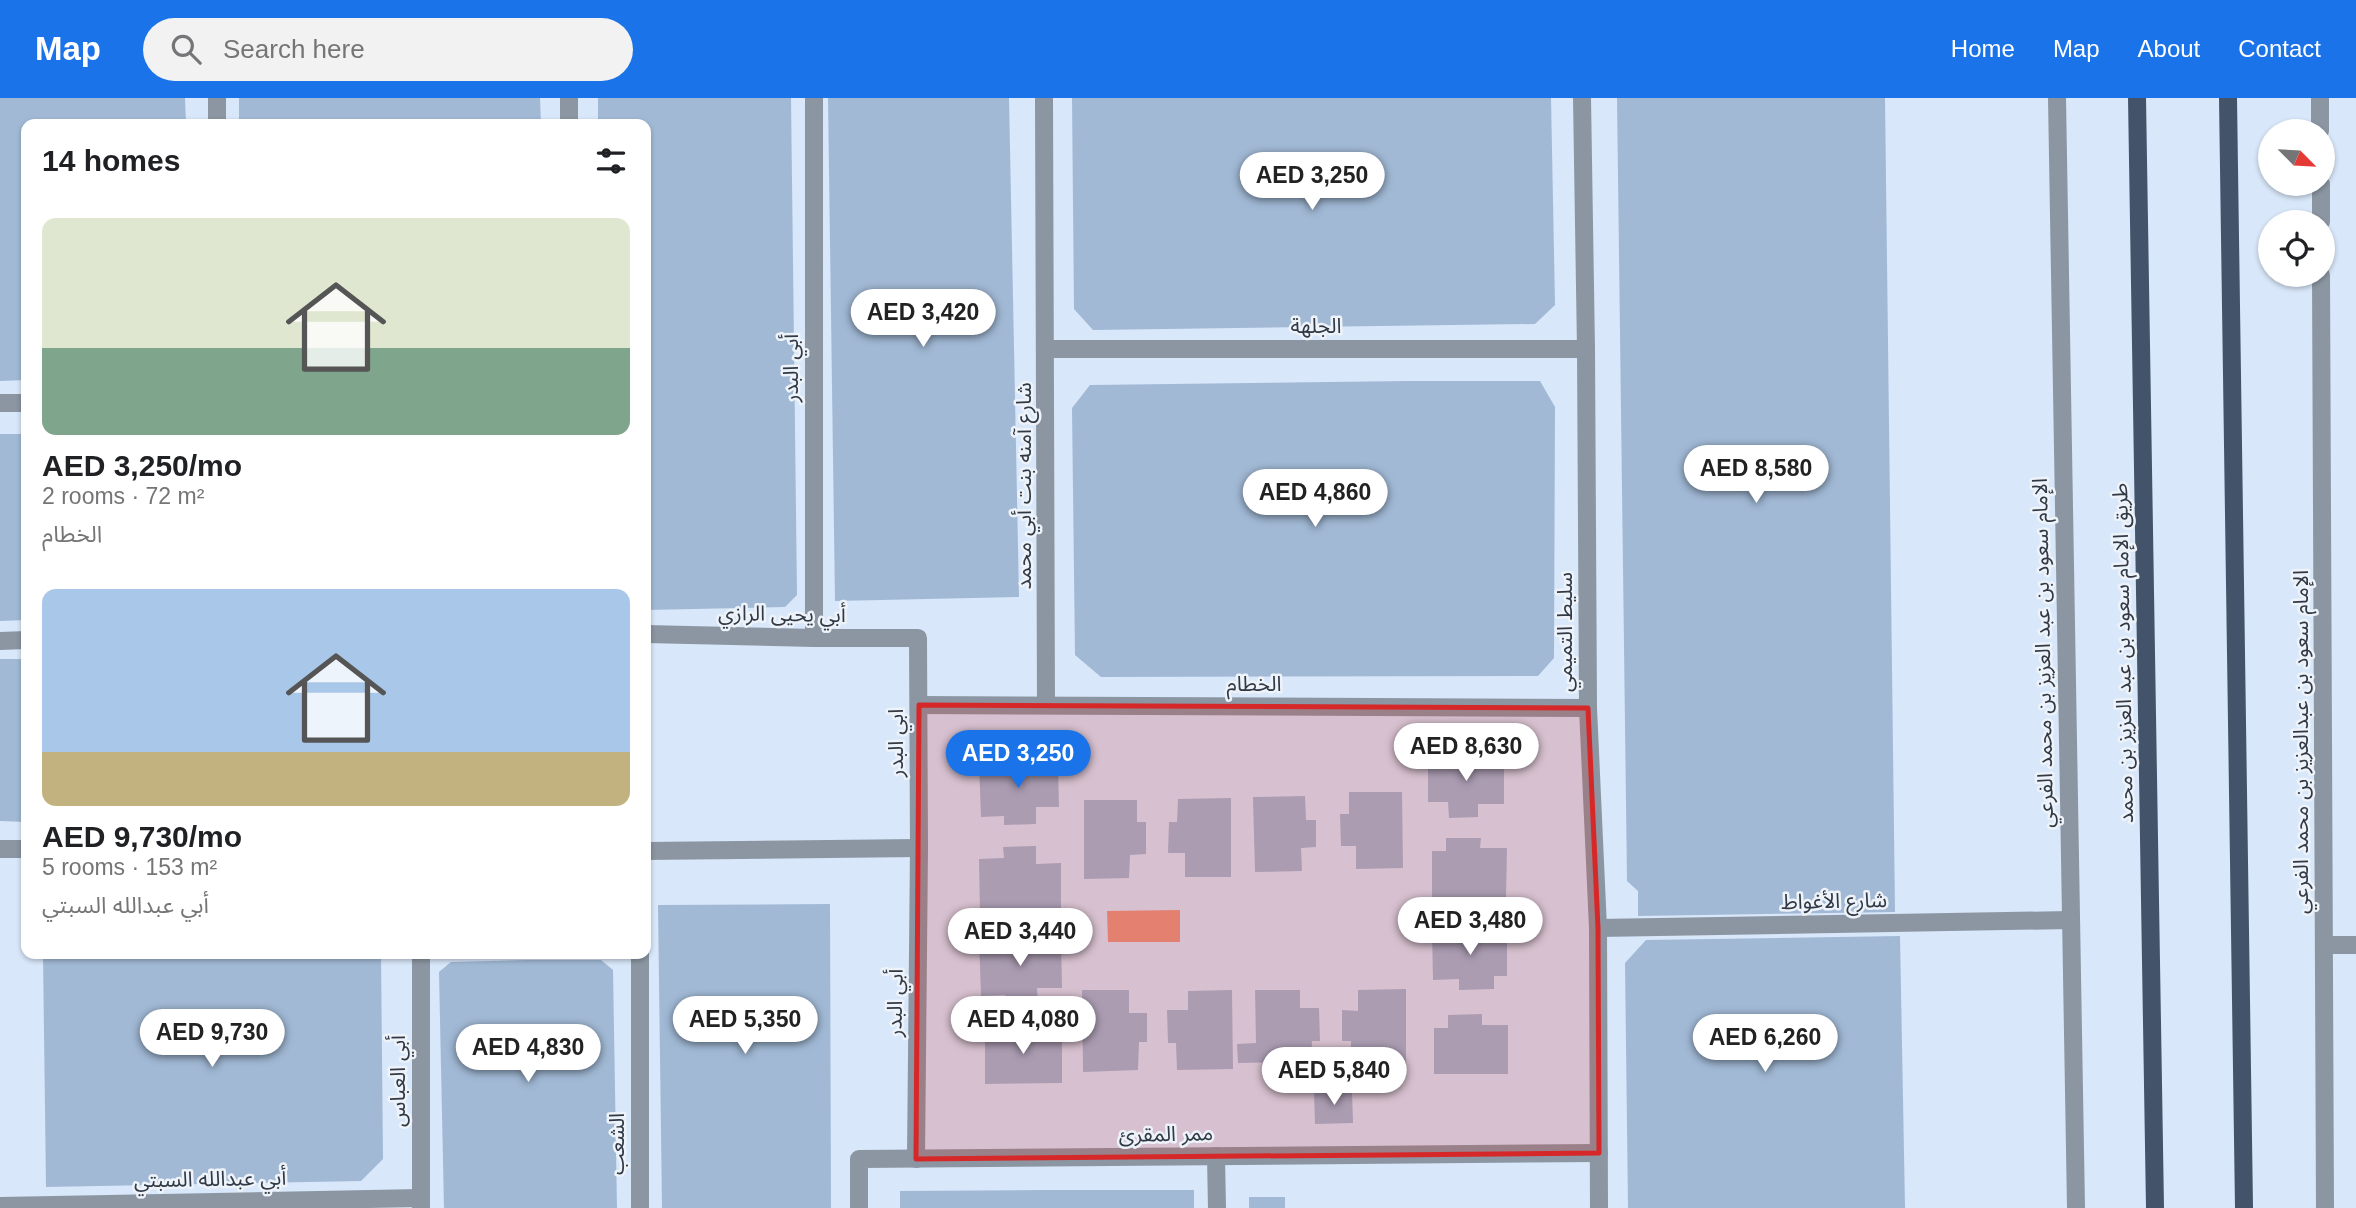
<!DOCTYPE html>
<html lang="en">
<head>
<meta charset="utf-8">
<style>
	body { margin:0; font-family:Helvetica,"Noto Sans Arabic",sans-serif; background:#f2f2f2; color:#202124; height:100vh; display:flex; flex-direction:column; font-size:26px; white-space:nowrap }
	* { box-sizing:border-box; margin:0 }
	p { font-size:23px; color:#757577 }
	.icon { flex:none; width:38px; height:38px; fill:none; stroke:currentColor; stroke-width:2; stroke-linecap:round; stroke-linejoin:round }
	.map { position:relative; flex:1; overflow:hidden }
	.side { position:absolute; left:21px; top:21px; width:630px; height:840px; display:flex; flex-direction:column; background:#fff; border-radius:14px; box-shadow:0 2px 5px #0004 }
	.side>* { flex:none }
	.needle { width:46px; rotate:114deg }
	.buttons { position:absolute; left:2258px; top:21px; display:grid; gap:14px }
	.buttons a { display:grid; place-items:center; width:77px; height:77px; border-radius:50%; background:#fff; box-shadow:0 2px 5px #0004; font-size:35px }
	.price { position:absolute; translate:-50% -60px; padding:0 16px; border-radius:24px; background:#fff; color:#222; font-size:23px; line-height:46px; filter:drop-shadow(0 2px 4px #0008) }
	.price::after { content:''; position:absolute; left:50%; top:42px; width:21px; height:16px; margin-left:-10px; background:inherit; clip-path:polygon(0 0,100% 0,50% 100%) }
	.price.selected { background:#1a73e8; color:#fff }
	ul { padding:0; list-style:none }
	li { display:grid; align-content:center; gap:14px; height:371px; padding:0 21px }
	li span { display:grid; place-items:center; height:217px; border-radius:14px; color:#555 }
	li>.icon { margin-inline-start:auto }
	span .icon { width:126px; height:126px; fill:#fffc; stroke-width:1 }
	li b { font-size:30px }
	h2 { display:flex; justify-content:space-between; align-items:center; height:84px; padding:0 21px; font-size:30px }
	header { display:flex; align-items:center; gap:42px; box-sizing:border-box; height:98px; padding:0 35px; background:#1a73e8; color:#fff }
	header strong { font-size:33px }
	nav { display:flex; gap:38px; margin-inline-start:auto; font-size:24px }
	.search { width:490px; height:63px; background:#f2f2f2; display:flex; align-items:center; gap:18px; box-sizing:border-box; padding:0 24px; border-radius:38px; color:#757577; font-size:26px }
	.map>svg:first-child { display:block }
	.water { fill:#e79683 }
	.building { fill:#a1b9d5 }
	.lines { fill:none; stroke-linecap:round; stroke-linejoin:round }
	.minor { stroke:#8b96a2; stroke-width:18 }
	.major { stroke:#43546a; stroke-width:18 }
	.marked { fill:#d62828; fill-opacity:0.2; stroke:#d62828; stroke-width:5; stroke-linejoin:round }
	.labels { text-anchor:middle; stroke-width:5; stroke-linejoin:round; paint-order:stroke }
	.street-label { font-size:21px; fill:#303945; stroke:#eef3f9 }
</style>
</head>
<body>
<header>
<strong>Map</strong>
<div class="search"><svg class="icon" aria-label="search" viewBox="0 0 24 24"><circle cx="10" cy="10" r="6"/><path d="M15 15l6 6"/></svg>Search here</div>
<nav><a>Home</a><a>Map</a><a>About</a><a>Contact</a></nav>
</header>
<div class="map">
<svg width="2356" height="1110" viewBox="0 0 2356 1110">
	<rect width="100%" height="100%" fill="#d8e7f9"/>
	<polygon class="water" points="1180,812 1180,844 1108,844 1107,813"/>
	<g class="building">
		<polygon points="0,0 185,0 186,26 26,26 26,282 0,283"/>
		<polygon points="239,0 540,0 541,26 239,26"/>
		<polygon points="598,0 791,0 797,497 785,509 646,512 646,26 598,26"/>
		<polygon points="828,0 1009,0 1019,499 835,503"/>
		<polygon points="1072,0 1551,0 1555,207 1535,226 1093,232 1074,211"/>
		<polygon points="1617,0 1885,0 1895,814 1638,818 1638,793 1627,783"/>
		<polygon points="1408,283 1540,283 1555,309 1554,560 1538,578 1101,579 1075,557 1072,310 1090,287"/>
		<polygon points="0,336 26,336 26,522 0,523"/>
		<polygon points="0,561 26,561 26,724 0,723"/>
		<polygon points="1428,658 1504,658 1504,706 1478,706 1478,719 1449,720 1448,704 1428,704"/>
		<polygon points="1058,663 1059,709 1036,709 1036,726 1004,727 1004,718 981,719 979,665"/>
		<polygon points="1349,694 1402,694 1403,770 1356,771 1356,748 1341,748 1340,716 1349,716"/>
		<polygon points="1305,698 1306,722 1316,722 1316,749 1301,750 1302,773 1255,774 1253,699"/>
		<polygon points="1231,700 1231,779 1185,779 1185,755 1168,755 1169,724 1177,724 1178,701"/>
		<polygon points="1084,702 1137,702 1137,724 1146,724 1146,756 1130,757 1129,780 1084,781"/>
		<polygon points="1446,740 1481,740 1480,750 1507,750 1506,799 1432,800 1432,753 1446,753"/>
		<polygon points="1036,748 1036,766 1061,765 1061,815 980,817 979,761 1004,760 1003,749"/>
		<polygon points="830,806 831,1110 662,1110 658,807"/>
		<polygon points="1507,831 1507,878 1494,878 1494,891 1459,892 1459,881 1433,882 1432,833"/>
		<polygon points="1900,838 1905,1110 1628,1110 1625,865 1646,842"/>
		<polygon points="1061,840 1062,890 1037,890 1038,908 1006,908 1005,897 981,898 979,841"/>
		<polygon points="43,856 381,856 383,1061 361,1083 46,1089"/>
		<polygon points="526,862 601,862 613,872 617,1110 444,1110 439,874 451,864"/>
		<polygon points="1406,891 1406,970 1351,971 1351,943 1342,943 1342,912 1358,913 1358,892"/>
		<polygon points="1082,892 1129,892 1129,915 1147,915 1147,944 1139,944 1138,972 1083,974"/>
		<polygon points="1232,892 1233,971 1177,972 1176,945 1168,945 1167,912 1188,912 1188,893"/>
		<polygon points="1255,892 1300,892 1300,910 1319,910 1320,943 1312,943 1311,969 1292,969 1292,964 1238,965 1237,946 1256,945"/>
		<polygon points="1482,916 1482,927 1508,927 1508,976 1434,976 1434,930 1448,930 1448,917"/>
		<polygon points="1008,923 1039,923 1039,937 1062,937 1062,985 985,986 985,936 1007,935"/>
		<polygon points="1352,992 1353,1025 1315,1026 1314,994"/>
		<polygon points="1040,1092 1194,1092 1194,1110 900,1110 900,1093"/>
		<rect x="1249" y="1099" width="36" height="11"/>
	</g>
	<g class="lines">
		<g class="minor">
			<polyline points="217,0 217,26"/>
			<polyline points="814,0 814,540"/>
			<polyline points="1044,0 1046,607"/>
			<polyline points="1582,0 1586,251 1588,610 1598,830 1599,1110"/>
			<polyline points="2057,0 2076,1110"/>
			<polyline points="2320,0 2320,33"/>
			<polyline points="569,26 569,0"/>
			<polyline points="2321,86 2321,124"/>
			<polyline points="2321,177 2325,1110"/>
			<polyline points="1046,251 1586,251"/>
			<polyline points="0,305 26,305"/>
			<polyline points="646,536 814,540 918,540 919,750 916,1061"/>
			<polyline points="0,543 26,542"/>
			<polyline points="919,607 1588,610"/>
			<polyline points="0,751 26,751"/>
			<polyline points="646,753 919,750"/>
			<polyline points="1598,830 2070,822"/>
			<polyline points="2325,847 2356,847"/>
			<polyline points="1216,1058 1217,1110"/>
			<polyline points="0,1108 421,1100"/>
			<polyline points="421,1110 421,856"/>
			<polyline points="640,1110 640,856"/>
			<polyline points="859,1110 859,1061 1599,1055"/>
		</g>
		<g class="major">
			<polyline points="2137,0 2155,1110"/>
			<polyline points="2228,0 2244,1110"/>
		</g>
	</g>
	<path class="marked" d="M919,607L1588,610L1598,830L1599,1055L916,1061Z"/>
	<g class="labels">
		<g class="street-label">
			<text x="1316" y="235">الجلهة</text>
			<text transform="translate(791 270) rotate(-90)" y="7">أبي البدر</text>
			<text transform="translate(1024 388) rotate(-90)" y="7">شارع آمنه بنت أبي محمد</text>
			<text transform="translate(782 516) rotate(1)" y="7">أبي يحيى الرازي</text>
			<text transform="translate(1565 534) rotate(-90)" y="7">سليط التميمي</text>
			<text transform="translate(2043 555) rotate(-91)" y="7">الإمام سعود بن عبد العزيز بن محمد الفرعي</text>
			<text transform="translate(2123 555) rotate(-91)" y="7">طريق الإمام سعود بن عبد العزيز بن محمد</text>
			<text x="1254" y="593">الخطام</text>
			<text transform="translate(2301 644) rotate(-90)" y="7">الإمام سعود بن عبدالعزيز بن محمد الفرعي</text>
			<text transform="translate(896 645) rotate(-90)" y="7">ابي البدر</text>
			<text transform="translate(1834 803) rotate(-1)" y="7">شارع الأغواط</text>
			<text transform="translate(895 905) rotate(-89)" y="7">أبي البدر</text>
			<text transform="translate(398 983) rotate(-90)" y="7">أبي العباس</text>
			<text transform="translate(1166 1036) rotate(-1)" y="7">ممر المقرئ</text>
			<text transform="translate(617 1046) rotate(-90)" y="7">الشعب</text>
			<text transform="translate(210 1081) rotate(-1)" y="7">أبي عبدالله السبتي</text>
		</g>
	</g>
</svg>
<div class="buttons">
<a><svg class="needle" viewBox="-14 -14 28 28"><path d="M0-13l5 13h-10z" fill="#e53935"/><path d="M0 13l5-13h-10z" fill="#757577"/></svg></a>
<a><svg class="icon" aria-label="locate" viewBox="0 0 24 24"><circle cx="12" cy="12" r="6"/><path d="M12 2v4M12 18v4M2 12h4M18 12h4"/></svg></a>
</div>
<b class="price" style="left:1312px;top:114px">AED 3,250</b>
<b class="price" style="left:923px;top:251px">AED 3,420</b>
<b class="price" style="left:1756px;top:407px">AED 8,580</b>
<b class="price" style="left:1315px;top:431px">AED 4,860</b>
<b class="price" style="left:1466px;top:685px">AED 8,630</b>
<b class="price selected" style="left:1018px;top:692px">AED 3,250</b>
<b class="price" style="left:1470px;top:859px">AED 3,480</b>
<b class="price" style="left:1020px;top:870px">AED 3,440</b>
<b class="price" style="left:745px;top:958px">AED 5,350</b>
<b class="price" style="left:1023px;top:958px">AED 4,080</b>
<b class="price" style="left:212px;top:971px">AED 9,730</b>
<b class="price" style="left:1765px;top:976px">AED 6,260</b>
<b class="price" style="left:528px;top:986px">AED 4,830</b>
<b class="price" style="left:1334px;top:1009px">AED 5,840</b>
<section class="side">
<h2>14 homes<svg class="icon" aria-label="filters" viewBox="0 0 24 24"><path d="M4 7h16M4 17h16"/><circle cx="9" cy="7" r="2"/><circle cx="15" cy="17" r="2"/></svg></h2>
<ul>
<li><span style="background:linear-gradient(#dfe7d0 60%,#7fa58c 0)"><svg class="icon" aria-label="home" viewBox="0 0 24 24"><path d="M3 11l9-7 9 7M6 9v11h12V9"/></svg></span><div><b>AED 3,250/mo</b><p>2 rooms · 72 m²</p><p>الخطام</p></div></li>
<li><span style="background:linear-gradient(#a9c7e8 75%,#c2b280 0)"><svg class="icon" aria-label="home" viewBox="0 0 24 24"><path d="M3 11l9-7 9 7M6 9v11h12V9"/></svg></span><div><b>AED 9,730/mo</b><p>5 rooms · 153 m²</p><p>أبي عبدالله السبتي</p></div></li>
</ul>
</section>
</div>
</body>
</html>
